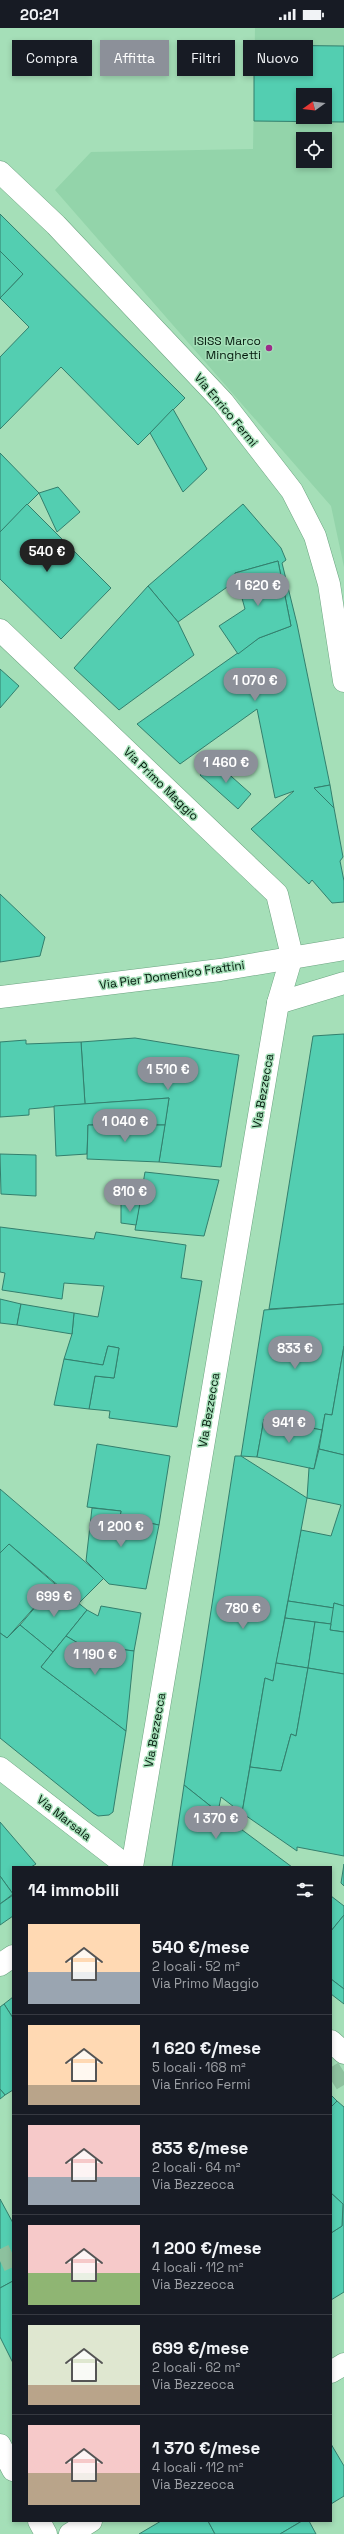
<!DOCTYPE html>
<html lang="it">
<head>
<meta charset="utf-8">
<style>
	body { margin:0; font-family:"Space Grotesk",sans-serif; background:#242831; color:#f1f3f6; height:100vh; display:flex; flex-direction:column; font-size:15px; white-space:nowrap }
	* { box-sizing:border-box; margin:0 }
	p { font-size:13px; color:#9ea1a6 }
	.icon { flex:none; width:22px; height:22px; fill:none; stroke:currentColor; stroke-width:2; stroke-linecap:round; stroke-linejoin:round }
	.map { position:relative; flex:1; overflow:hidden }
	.drawer { position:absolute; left:12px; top:1838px; width:320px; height:656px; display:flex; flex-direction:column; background:#171b24; border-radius:0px; box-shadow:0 2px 6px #0003 }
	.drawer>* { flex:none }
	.banner { position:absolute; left:12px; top:12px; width:320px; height:36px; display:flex; gap:8px }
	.needle { width:26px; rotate:255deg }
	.buttons { position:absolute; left:296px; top:60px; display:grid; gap:8px }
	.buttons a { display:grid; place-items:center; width:36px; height:36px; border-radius:0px; background:#171b24; box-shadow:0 2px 6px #0003; font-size:20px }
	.price { position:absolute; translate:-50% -34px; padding:0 9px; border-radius:14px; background:#8c9099; color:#fff; font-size:13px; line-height:26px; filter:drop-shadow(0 1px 2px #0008) }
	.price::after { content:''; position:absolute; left:50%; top:24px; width:12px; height:9px; margin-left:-6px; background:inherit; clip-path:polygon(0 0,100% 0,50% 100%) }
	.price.on { background:#222; color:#fff }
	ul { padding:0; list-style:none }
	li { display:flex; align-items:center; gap:12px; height:100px; padding:0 16px }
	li+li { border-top:1px solid #363941 }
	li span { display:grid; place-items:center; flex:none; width:112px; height:80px; border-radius:0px; color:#555 }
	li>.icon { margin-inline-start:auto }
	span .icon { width:48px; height:48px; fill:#fffc; stroke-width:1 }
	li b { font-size:17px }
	h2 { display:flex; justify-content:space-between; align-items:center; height:48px; padding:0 16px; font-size:17px }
	.tag { padding:0 14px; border-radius:0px; background:#171b24; box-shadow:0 2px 6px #0003; font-size:14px; line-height:36px }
	.tag.on { background:#8c9099; color:#fff }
	.status { display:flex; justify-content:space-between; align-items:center; height:28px; padding:0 20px; background:#171b24; direction:ltr }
	.status svg { height:11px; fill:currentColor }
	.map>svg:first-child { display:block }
	.built { fill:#93d4aa; fill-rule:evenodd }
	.building { fill:#53ceb1; stroke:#337f6d; fill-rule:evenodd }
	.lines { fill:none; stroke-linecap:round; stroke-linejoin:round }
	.minor-tunnel { stroke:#8dc19e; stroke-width:22; stroke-dasharray:22 11; stroke-linecap:butt }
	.minor-casing { stroke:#6ca480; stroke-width:23 }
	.minor { stroke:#fff; stroke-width:22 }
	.poi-dot { fill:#9b2b89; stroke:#a5dfb8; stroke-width:1.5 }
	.labels { text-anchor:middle; stroke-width:3; stroke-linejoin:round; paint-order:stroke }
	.poi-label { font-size:12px; fill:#03190c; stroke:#a5dfb8; text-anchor:end }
	.street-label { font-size:12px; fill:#03190c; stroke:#a5dfb8 }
</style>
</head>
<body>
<div class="status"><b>20:21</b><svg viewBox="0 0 49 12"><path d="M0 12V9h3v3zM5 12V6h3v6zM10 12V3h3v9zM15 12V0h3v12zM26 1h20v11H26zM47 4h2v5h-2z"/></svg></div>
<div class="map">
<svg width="344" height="2506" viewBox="0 0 344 2506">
	<rect width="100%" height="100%" fill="#a5dfb8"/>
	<path class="built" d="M255,0H344V539L331,478L55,162L91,124L253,121ZM303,67H325V89H303ZM303,111H325V133H303Z"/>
	<g class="building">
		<path d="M254,17L344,18V94L254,93ZM303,67H325V89H303Z"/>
		<polygon points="0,186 185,370 138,417 61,339 0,401 0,329 29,299 0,270 23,246 0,223"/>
		<polygon points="0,223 23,246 0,270"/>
		<polygon points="173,381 207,441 183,464 150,405"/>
		<polygon points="0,425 39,465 0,504"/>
		<polygon points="58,459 80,484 57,504 39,465"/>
		<polygon points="27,476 111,560 61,611 0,551 0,504"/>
		<polygon points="243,476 281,520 286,532 282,535 297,596 330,757 314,760 334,780 343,829 340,833 344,853 344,874 332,875 312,852 309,856 251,801 294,763 275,770 257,681 180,736 137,696 259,610 291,598 278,533 235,545 237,552 178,594 148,558"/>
		<polygon points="278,533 291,598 259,610 238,626 219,598 245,581 235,545"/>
		<polygon points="148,558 178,594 194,627 119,682 74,640"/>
		<polygon points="0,641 19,658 0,680"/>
		<polygon points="213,732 251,766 238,781 200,747"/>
		<polygon points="330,757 334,780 314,760"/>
		<polygon points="0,866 45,909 40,928 0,934"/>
		<polygon points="344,1006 344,1276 269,1281 313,1008"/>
		<polygon points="135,1010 239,1027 221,1139 159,1134 169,1070 85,1076 81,1014"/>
		<polygon points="26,1012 26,1016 81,1014 85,1076 29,1081 29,1087 0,1089 0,1014"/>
		<polygon points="169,1070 165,1097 88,1097 87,1126 56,1128 54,1078"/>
		<polygon points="88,1097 165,1097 159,1134 87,1131"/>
		<polygon points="0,1126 36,1127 36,1168 1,1166"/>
		<polygon points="145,1144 219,1152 204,1208 135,1202"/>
		<polygon points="121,1174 140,1175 136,1197 121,1195"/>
		<polygon points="0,1199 94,1211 96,1204 186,1217 181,1250 202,1253 177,1399 109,1390 110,1383 89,1381 95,1348 114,1350 119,1320 108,1318 103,1337 64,1331 72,1306 74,1285 98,1289 104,1258 64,1255 62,1271 2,1262 5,1245 0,1244"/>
		<polygon points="0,1271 21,1276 17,1297 0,1295"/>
		<polygon points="21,1276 74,1285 72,1306 17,1297"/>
		<polygon points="344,1276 344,1318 332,1387 325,1386 322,1402 264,1391 257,1429 241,1428 264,1282"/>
		<polygon points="108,1318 119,1320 114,1350 95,1348 89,1381 54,1377 64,1331 103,1337"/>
		<polygon points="344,1318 344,1427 319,1421 325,1386 332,1387"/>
		<polygon points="264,1391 322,1402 314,1441 257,1429"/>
		<polygon points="97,1416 170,1428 159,1497 120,1489 121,1483 87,1479"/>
		<polygon points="319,1421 344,1427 344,1578 334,1575 334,1580 288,1573 301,1502 331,1508 341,1477 307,1470 309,1440 314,1441"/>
		<polygon points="235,1428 241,1428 307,1470 273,1653 265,1650 242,1785 221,1769 218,1784 184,1757"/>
		<polygon points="0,1461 104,1550 79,1575 9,1516 0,1525"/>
		<polygon points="92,1480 121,1483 120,1489 159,1497 146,1561 109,1556 86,1533"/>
		<polygon points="9,1516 55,1556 7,1610 0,1605 0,1525"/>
		<polygon points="55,1556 87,1582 53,1624 20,1597"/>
		<polygon points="288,1573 334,1580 331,1596 285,1590"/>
		<polygon points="334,1575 344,1578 344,1604 330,1602"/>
		<polygon points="101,1578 141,1585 134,1623 95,1618 93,1624 66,1608 87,1582 98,1588"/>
		<polygon points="285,1590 315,1594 308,1640 276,1635"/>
		<polygon points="315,1594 331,1596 330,1602 344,1604 344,1646 308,1640"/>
		<polygon points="20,1597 53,1624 41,1639 126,1703 113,1784 109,1787 98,1788 93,1785 0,1710 0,1605 7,1610"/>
		<polygon points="66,1608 93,1624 95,1618 134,1623 126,1703 41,1639"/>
		<polygon points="276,1635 308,1640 296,1708 291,1706 281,1743 250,1739 265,1650 273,1653"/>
		<polygon points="308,1640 344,1646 344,1828 297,1819 297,1823 242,1785 250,1739 281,1743 291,1706 296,1708"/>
		<polygon points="184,1757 218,1784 292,1839 172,1839"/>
		<polygon points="0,1794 36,1836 31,1839 13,1839 13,1866 0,1848"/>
		<polygon points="344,1836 344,1858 341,1855"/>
		<polygon points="0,1848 13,1866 0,1876"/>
		<polygon points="13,1867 13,1888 0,1897 0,1876"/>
		<polygon points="331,1868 344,1878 344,1887 331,1903"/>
		<polygon points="344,1887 344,1961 331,1951 331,1903"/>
		<polygon points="331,1951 344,1961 344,1976 331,1966"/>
		<polygon points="13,1969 13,1990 4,1976"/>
		<polygon points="4,1976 13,1990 13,2062 5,2067 0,2061 0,1979"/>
		<polygon points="0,2061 5,2067 0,2071"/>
		<polygon points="331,2067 337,2073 331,2079"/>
		<polygon points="337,2073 344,2079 344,2264 331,2272 331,2205 342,2198 343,2176 331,2165 331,2079"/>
		<polygon points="331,2165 343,2176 342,2198 331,2205"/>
		<polygon points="0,2171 13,2195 13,2253 0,2260"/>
		<polygon points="13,2253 13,2335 0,2309 0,2260"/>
		<polygon points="331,2416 344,2438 344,2468 331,2476"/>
		<polygon points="161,2493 208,2493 215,2506 139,2506"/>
		<polygon points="208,2493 302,2493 280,2506 215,2506"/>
		<polygon points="302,2493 309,2493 316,2506 280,2506"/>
	</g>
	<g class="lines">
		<g class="minor-tunnel">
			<polyline points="331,2052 344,2044"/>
			<polyline points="0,2233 13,2227"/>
		</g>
		<g class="minor-casing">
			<g id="minor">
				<polyline points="0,144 56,197 223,374 292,463 315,508 329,556 344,653"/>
				<polyline points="0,602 277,866 292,928"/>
				<polyline points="0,969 220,942 344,921"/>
				<polyline points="278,975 344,955"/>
				<polyline points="0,1740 128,1839"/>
				<polyline points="132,1839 278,975 292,928"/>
				<polyline points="0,1937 13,1928"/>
				<polyline points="331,2013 344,2025"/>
				<polyline points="331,2344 344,2336"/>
				<polyline points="0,2417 13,2442"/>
				<polyline points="39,2493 46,2506"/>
				<polyline points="70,2506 91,2493"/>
			</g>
		</g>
		<use href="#minor" class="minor"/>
	</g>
	<circle class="poi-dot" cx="269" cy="320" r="4"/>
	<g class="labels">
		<g class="poi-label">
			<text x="261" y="317">ISISS Marco<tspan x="261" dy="14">Minghetti</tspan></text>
		</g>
		<g class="street-label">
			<text transform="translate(226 382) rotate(50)" y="4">Via Enrico Fermi</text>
			<text transform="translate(161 756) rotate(44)" y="4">Via Primo Maggio</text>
			<text transform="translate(172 947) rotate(-8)" y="4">Via Pier Domenico Frattini</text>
			<text transform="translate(263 1063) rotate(-80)" y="4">Via Bezzecca</text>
			<text transform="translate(209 1382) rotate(-80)" y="4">Via Bezzecca</text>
			<text transform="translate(155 1702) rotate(-80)" y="4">Via Bezzecca</text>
			<text transform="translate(64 1790) rotate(38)" y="4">Via Marsala</text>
		</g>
	</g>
</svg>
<div class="buttons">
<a><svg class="needle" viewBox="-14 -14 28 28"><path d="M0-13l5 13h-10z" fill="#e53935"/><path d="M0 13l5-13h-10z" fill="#9ea1a6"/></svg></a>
<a><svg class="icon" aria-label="locate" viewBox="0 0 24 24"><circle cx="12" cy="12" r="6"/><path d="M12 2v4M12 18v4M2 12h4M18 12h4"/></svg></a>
</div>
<b class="price on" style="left:47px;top:545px">540 €</b>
<b class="price" style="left:258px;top:579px">1 620 €</b>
<b class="price" style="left:255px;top:674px">1 070 €</b>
<b class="price" style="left:226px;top:756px">1 460 €</b>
<b class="price" style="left:168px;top:1063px">1 510 €</b>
<b class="price" style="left:125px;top:1115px">1 040 €</b>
<b class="price" style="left:130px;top:1185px">810 €</b>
<b class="price" style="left:295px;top:1342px">833 €</b>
<b class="price" style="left:289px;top:1416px">941 €</b>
<b class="price" style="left:121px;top:1520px">1 200 €</b>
<b class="price" style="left:54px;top:1590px">699 €</b>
<b class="price" style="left:243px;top:1602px">780 €</b>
<b class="price" style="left:95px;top:1648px">1 190 €</b>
<b class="price" style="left:216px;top:1812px">1 370 €</b>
<div class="banner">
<a class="tag">Compra</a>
<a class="tag on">Affitta</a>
<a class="tag">Filtri</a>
<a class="tag">Nuovo</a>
</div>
<section class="drawer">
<h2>14 immobili<svg class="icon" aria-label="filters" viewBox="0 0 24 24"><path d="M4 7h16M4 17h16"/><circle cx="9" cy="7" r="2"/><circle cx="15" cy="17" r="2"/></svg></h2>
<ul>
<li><span style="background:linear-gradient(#ffd9b3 60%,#9aa5b1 0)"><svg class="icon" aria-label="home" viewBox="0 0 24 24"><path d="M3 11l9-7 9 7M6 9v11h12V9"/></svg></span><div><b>540 €/mese</b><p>2 locali · 52 m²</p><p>Via Primo Maggio</p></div></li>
<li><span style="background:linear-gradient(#ffd9b3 75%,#b9a48a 0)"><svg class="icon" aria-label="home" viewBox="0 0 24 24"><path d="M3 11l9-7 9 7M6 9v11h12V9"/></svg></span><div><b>1 620 €/mese</b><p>5 locali · 168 m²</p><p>Via Enrico Fermi</p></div></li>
<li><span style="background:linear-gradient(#f6c9c9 65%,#9aa5b1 0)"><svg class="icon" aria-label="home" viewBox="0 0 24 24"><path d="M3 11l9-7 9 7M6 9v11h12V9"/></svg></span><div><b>833 €/mese</b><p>2 locali · 64 m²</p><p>Via Bezzecca</p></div></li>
<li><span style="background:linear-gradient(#f6c9c9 60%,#8fb573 0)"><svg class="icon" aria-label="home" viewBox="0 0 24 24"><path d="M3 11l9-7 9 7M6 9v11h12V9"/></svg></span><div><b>1 200 €/mese</b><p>4 locali · 112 m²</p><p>Via Bezzecca</p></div></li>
<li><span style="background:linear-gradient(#dfe7d0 75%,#b9a48a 0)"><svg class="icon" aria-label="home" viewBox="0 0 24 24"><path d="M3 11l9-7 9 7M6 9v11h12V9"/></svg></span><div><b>699 €/mese</b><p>2 locali · 62 m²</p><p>Via Bezzecca</p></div></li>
<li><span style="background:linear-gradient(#f6c9c9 60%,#b9a48a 0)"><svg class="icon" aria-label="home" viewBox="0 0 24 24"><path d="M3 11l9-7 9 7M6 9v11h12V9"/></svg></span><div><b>1 370 €/mese</b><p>4 locali · 112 m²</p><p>Via Bezzecca</p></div></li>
</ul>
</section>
</div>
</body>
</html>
